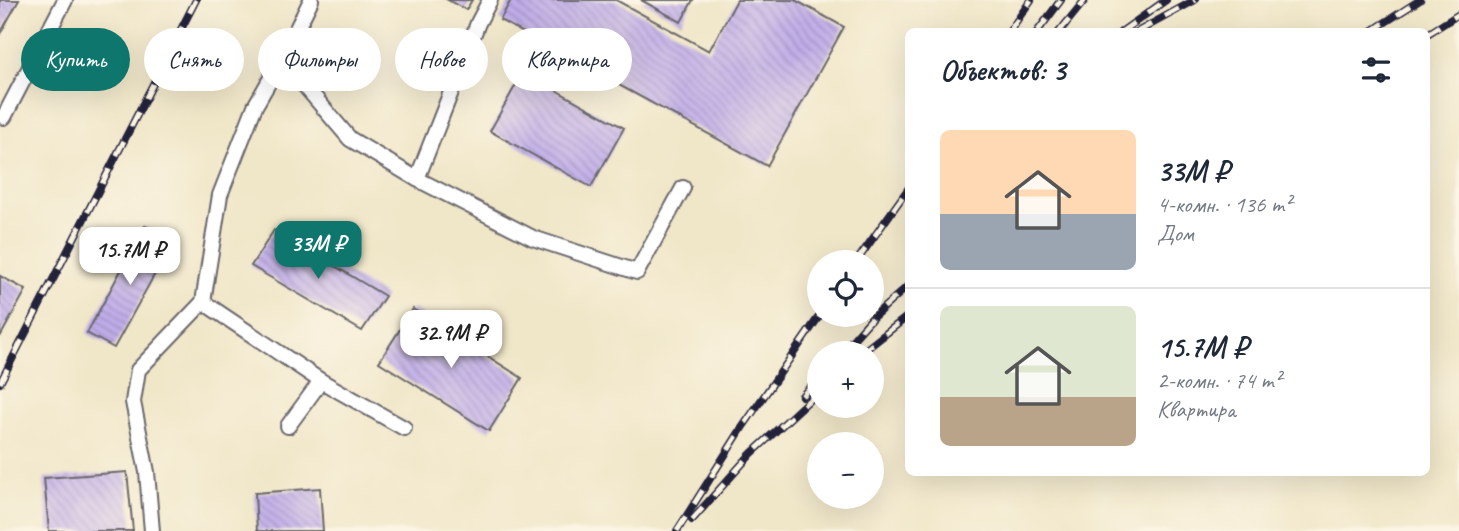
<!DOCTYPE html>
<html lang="ru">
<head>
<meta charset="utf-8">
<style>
	body { margin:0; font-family:Caveat,sans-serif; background:#f6f6f7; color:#1f2937; height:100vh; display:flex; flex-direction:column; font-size:26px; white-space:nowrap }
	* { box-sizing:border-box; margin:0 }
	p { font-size:23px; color:#747a83 }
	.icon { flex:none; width:38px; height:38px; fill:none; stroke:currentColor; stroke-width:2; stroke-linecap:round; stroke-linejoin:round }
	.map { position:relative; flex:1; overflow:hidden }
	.drawer { position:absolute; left:905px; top:28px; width:525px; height:448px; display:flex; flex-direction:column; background:#fff; border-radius:10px; box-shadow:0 7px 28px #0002 }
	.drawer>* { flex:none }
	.banner { position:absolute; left:21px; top:28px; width:665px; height:63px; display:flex; gap:14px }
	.tools { position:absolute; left:807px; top:250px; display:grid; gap:14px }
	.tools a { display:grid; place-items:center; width:77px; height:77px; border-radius:50%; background:#fff; box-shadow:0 7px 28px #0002; font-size:35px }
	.price { position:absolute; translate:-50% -60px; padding:0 16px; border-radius:14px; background:#fff; color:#222; font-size:23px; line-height:46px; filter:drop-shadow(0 2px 4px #0008) }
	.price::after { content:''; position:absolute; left:50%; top:42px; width:21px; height:16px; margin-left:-10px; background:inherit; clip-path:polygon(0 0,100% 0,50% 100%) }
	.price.on { background:#0f766e; color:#fff }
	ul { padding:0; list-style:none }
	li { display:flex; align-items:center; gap:21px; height:175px; padding:0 35px }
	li+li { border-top:2px solid #e0e1e3 }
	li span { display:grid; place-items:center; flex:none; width:196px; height:140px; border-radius:10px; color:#555 }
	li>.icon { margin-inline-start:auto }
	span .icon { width:84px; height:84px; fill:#fffc; stroke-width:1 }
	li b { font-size:30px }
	h2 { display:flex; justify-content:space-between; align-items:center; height:84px; padding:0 35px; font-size:30px }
	.chip { padding:0 24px; border-radius:32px; background:#fff; box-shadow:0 7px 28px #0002; font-size:24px; line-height:63px }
	.chip.on { background:#0f766e; color:#fff }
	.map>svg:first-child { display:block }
	.building { fill:url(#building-back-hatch) }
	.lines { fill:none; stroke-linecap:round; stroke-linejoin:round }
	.service-casing { stroke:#6a676c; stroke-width:18 }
	.service { stroke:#fff; stroke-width:14 }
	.rail-casing { stroke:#22223b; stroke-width:8 }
	.rail { stroke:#fcf5e5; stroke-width:5; stroke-dasharray:16; stroke-linecap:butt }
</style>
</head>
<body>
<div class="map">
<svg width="1459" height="531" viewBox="0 0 1459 531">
	<defs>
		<pattern id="building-back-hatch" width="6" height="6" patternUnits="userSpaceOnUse" patternTransform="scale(1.75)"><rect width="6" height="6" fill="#c0ade9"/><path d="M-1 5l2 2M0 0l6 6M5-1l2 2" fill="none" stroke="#9c8cbe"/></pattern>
	</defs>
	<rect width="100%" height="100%" fill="#fcf5e5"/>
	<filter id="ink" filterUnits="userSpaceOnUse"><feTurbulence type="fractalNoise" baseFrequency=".0143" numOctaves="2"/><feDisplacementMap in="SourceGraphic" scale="14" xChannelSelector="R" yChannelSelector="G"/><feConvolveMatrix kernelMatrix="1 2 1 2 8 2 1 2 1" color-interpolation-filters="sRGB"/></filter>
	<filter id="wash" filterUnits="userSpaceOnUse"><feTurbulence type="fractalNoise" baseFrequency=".00686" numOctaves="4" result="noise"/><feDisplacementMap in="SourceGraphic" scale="28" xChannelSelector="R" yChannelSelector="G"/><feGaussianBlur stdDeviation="1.57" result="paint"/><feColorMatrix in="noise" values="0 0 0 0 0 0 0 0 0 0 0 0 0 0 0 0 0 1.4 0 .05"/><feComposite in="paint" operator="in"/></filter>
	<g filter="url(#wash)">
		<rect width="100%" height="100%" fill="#f0e6c8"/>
		<g id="blocks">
			<g class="building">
				<polygon points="0,0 19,0 0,34"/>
				<polygon points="448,0 472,0 466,10"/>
				<polygon points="511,0 616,0 709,51 737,0 795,0 844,27 767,166 500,20"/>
				<polygon points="641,0 693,0 681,22"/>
				<polygon points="523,72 624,128 591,187 490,131"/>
				<polygon points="145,226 173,241 114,348 87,333"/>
				<polygon points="274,230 385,296 362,331 251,266"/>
				<polygon points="0,276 26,290 0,337"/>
				<polygon points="413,309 522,378 489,431 379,362"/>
				<polygon points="127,472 133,531 49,531 44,478"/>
				<polygon points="320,488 323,531 257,531 255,493"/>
			</g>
		</g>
	</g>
	<g filter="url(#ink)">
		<use href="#blocks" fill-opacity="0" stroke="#6a676c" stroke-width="2"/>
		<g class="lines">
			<g class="service-casing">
				<g id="service">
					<polyline points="282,59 350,139 417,179 533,238 637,272 683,188"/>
					<polyline points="4,117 65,0"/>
					<polyline points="417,179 478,23 490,0"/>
					<polyline points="203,302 321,381 404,428"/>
					<polyline points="288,426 321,381"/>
					<polyline points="152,531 147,472 133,402 138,370 203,302 220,195 255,106 282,59 311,0"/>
				</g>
			</g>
			<use href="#service" class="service"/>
			<g class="rail-casing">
				<g id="rail">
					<polyline points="1009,32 1031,0"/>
					<polyline points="1037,32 1061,0"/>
					<polyline points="1059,32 1085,0"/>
					<polyline points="1121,32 1166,0"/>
					<polyline points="1137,32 1195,0"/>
					<polyline points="1370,32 1420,0"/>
					<polyline points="1426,35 1459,14"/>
					<polyline points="856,262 908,189"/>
					<polyline points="840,354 872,318 908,286"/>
					<polyline points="860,354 908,316"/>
					<polyline points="0,383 196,0"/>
					<polyline points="802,396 819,377"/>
					<polyline points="692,520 751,454 819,391"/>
					<polyline points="677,531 742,428 820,315"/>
				</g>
			</g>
			<use href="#rail" class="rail"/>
		</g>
	</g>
</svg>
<div class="tools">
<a><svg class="icon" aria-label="locate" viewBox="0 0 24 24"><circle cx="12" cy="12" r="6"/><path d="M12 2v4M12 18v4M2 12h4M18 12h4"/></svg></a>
<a>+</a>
<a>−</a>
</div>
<b class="price on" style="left:318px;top:281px">33M ₽</b>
<b class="price" style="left:130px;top:287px">15.7M ₽</b>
<b class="price" style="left:451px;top:370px">32.9M ₽</b>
<div class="banner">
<a class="chip on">Купить</a>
<a class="chip">Снять</a>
<a class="chip">Фильтры</a>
<a class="chip">Новое</a>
<a class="chip">Квартира</a>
</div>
<section class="drawer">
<h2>Объектов: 3<svg class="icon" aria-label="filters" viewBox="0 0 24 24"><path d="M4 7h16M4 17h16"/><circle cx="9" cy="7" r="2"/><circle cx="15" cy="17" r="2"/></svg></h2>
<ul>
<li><span style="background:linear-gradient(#ffd9b3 60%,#9aa5b1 0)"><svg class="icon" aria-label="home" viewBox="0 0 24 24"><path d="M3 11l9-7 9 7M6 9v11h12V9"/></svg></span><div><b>33M ₽</b><p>4-комн. · 136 m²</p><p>Дом</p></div></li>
<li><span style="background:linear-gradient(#dfe7d0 65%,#b9a48a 0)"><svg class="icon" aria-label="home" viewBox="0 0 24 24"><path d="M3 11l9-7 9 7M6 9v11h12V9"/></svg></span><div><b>15.7M ₽</b><p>2-комн. · 74 m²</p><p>Квартира</p></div></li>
</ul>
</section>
</div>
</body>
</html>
